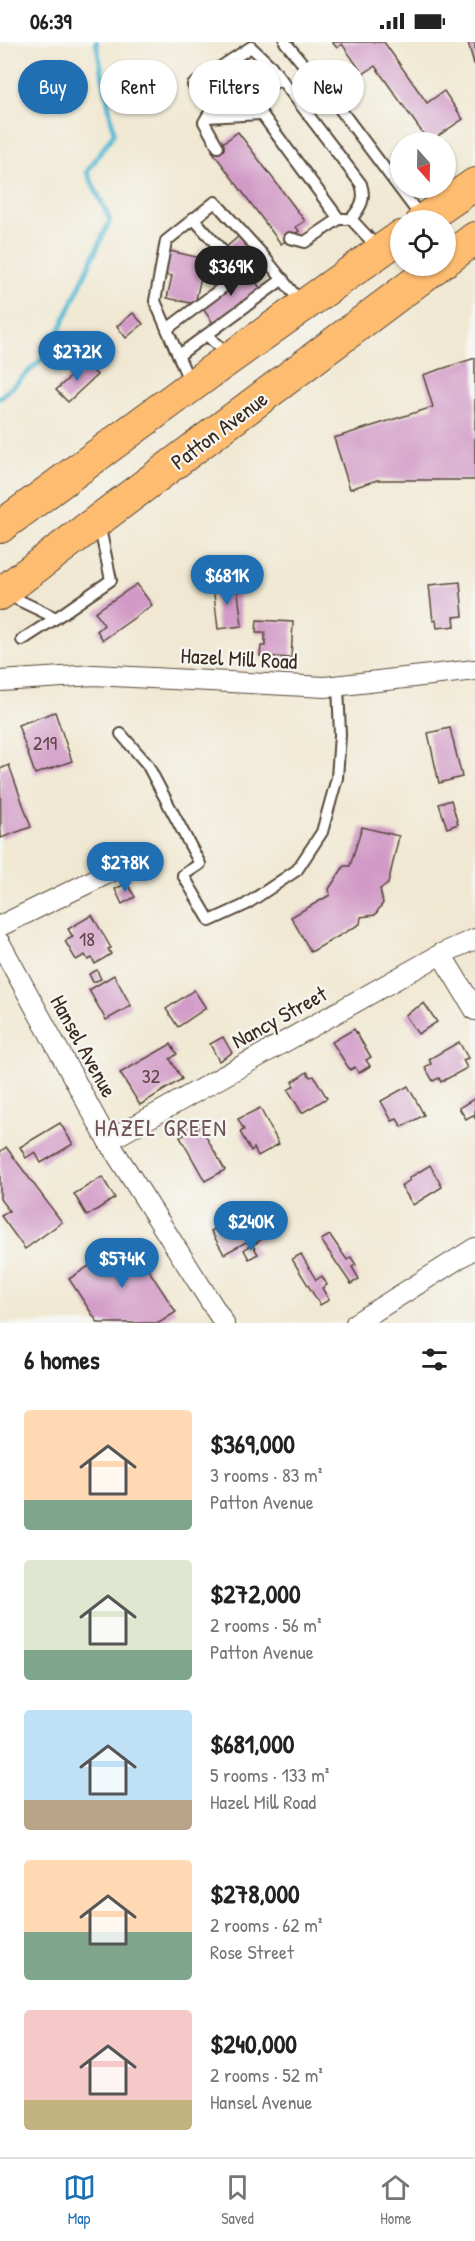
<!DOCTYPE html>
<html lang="en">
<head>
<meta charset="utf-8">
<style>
	body { margin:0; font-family:"Patrick Hand",sans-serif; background:#f6f6f6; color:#222; height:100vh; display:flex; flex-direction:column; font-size:22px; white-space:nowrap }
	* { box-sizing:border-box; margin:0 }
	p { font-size:20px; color:#767676 }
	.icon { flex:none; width:33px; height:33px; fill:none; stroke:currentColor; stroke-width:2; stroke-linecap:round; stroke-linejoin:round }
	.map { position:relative; height:1281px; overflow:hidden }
	.details { display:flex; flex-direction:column; background:#fff; flex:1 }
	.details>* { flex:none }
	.guide { position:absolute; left:18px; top:18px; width:440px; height:54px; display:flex; gap:12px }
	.needle { width:39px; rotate:160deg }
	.fabs { position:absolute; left:390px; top:90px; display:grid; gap:12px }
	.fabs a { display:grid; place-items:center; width:66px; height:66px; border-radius:50%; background:#fff; box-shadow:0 2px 4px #0004; font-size:30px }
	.price { position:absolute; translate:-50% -51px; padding:0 14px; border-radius:21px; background:#1f6fb2; color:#fff; font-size:20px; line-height:39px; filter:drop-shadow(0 2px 3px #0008) }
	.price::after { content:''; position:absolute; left:50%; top:36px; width:18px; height:14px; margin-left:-9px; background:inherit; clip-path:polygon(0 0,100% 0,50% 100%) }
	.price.on { background:#222; color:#fff }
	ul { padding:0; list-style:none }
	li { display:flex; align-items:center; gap:18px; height:150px; padding:0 24px }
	li span { display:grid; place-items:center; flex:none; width:168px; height:120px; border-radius:6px; color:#555 }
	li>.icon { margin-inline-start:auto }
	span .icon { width:72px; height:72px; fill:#fffc; stroke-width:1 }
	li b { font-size:26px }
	h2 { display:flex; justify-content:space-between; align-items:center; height:72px; padding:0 24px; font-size:26px }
	.pill { padding:0 21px; border-radius:27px; background:#fff; box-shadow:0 2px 4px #0004; font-size:21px; line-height:54px }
	.pill.on { background:#1f6fb2; color:#fff }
	.status { display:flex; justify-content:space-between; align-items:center; height:42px; padding:0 30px; background:#fff; direction:ltr }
	.status svg { height:16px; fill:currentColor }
	.dock { display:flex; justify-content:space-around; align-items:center; height:84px; border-top:2px solid #e0e0e0; background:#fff; font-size:16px; color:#767676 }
	.dock a { display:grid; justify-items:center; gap:3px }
	.dock .on { color:#1f6fb2 }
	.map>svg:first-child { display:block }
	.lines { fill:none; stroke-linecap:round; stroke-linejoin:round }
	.stream { stroke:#51b7d0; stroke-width:5 }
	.building { fill:#d29bc7 }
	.lane-casing { stroke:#564639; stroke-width:14 }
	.street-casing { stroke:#564639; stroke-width:22 }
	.primary-casing { stroke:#564639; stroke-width:34 }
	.lane { stroke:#fff; stroke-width:10 }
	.street { stroke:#fff; stroke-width:20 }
	.primary { stroke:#fdbc6f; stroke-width:32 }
	.labels { text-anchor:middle; stroke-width:4.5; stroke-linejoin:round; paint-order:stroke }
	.number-label { font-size:20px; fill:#614648 }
	.street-label { font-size:22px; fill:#3b2a1e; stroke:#f6f6f2 }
	.neighbourhood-label { font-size:24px; letter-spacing:1.5px; fill:#705259; stroke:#f6f6f2 }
</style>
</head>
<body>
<div class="status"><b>06:39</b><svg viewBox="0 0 49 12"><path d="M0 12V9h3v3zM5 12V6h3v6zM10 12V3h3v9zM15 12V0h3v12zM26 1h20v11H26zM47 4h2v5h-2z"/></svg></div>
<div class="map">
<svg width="475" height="1281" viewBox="0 0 475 1281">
	<rect width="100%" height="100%" fill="#f6f6f2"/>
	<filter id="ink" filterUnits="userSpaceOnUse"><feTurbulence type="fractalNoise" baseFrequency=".0167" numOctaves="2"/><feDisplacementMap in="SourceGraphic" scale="12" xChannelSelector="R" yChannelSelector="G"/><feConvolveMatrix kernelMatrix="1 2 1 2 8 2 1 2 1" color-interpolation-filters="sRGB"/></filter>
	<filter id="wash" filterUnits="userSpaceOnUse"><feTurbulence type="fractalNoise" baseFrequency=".008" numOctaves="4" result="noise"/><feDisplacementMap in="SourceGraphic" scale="24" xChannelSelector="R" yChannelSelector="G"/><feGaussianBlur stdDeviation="1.35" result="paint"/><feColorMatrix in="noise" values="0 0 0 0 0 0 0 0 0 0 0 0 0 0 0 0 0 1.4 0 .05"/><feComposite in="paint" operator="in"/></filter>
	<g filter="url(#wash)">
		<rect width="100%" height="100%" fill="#f0e8d2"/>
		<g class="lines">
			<polyline class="stream" points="0,356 49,311 110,178 87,130 114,91 96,0"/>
		</g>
		<g id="blocks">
			<g class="building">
				<polygon points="332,0 384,0 427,61 444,49 463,77 429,100 375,24 363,32 342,2 337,6"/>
				<polygon points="468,0 475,0 475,22 474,22"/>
				<polygon points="239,33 251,50 238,60 225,42"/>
				<polygon points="238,90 305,179 296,185 299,189 281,202 212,109"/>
				<polygon points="239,194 253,209 238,223 224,207"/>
				<polygon points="170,209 205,217 195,262 167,256 172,234 165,233"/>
				<polygon points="248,230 261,247 213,281 201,264"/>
				<polygon points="133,271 143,282 126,296 117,284"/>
				<polygon points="475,316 475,438 377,438 350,447 334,396 433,365 423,333"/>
				<polygon points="85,321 97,333 68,360 56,348"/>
				<polygon points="460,540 463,574 454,575 455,584 437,586 436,578 433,579 429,543"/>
				<polygon points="137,542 152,563 103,598 97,589 104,583 95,570"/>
				<polygon points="237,542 242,584 218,587 213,544"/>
				<polygon points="257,578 293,580 291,616 260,614 261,604 265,604 265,591 256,591"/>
				<polygon points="55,670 72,719 35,732 18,683"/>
				<polygon points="450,686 462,735 439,741 428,691"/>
				<polygon points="9,723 31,785 1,796 0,727"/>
				<polygon points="451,758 458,782 447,786 439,762"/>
				<polygon points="362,785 399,794 388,842 380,847 383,861 375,873 361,875 360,882 311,910 291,875 330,853 329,847 344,824 350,824"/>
				<polygon points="127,841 135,855 122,862 115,847"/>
				<polygon points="92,873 111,906 108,907 111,912 95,922 92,916 88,918 85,913 76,918 65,899 73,895 68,887"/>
				<polygon points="97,928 101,937 93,940 89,932"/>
				<polygon points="114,933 131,964 106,978 89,948"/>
				<polygon points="194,948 206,966 178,985 166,967"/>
				<polygon points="424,961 437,980 418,992 405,973"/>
				<polygon points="354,987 371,1015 366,1018 370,1024 359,1031 355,1025 350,1028 332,1000"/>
				<polygon points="223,995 232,1011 219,1019 210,1002"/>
				<polygon points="459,1000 468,1016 463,1018 467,1026 441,1040 439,1036 433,1039 425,1025 431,1022 429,1017"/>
				<polygon points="171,1002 177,1012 170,1017 182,1037 140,1063 120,1031"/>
				<polygon points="307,1030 310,1035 314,1034 327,1056 302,1071 288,1048 294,1044 292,1040"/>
				<polygon points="408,1044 424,1073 402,1085 397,1077 392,1079 381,1059"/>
				<polygon points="475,1056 475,1076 473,1073 466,1077 459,1066"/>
				<polygon points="260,1066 279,1102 258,1114 254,1106 251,1109 240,1090 244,1088 238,1077"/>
				<polygon points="60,1081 73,1102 41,1121 35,1110 26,1116 20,1105"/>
				<polygon points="200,1084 225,1128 205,1139 180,1095"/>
				<polygon points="6,1105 62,1180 25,1207 1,1174 9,1169 0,1157 0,1110"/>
				<polygon points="430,1123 442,1145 413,1163 401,1144 410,1138 409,1136"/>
				<polygon points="102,1135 115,1156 87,1174 74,1152"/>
				<polygon points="243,1160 264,1196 253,1203 250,1198 224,1212 211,1189 235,1176 230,1167"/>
				<polygon points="330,1193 347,1218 351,1215 356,1223 352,1225 359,1237 351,1242 321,1198"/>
				<polygon points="129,1198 176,1270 159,1281 98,1281 69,1237"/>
				<polygon points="252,1202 258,1212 249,1217 244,1208"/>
				<polygon points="301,1212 316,1238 322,1234 327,1243 322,1246 329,1258 320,1263 292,1217"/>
			</g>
		</g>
	</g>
	<g filter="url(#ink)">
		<use href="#blocks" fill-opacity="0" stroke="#564639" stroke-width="1.5"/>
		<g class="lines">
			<g class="lane-casing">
				<g id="lane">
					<polyline points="285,0 340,67 421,175"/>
					<polyline points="281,37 260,49 254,55 255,63 339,177"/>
					<polyline points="244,41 271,24"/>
					<path d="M193,43L251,5L271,24L361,142C366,157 361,165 351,177L378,206"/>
					<polyline points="207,75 261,72"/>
					<polyline points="218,105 204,80 211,69 232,51"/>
					<polyline points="193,176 242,231"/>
					<polyline points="290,196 305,200 339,177 346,177"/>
					<polyline points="167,287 242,231 262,212"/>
					<polyline points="207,293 228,314"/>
					<polyline points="179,313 283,237"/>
					<polyline points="190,341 155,259 166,199 215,160 262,212 302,262"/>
					<polyline points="6,552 56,576 111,538 99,482"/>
					<polyline points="22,598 56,576"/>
					<polyline points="121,692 147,722 200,822 183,833 210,879 245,863 297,828 322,790 337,736 340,693 338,643"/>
				</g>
			</g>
			<g class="street-casing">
				<g id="street">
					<polyline points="0,639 94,633 325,645 475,628"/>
					<polyline points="0,884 135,818"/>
					<polyline points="0,901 108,1099 224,1281"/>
					<polyline points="441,912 475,968"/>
					<polyline points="108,1099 441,912 475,897"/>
					<polyline points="356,1281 475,1206"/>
				</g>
			</g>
			<g class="primary-casing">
				<g id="primary">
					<polyline points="423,178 475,142"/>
					<polyline points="446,218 475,196"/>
					<polyline points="0,485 209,331 400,195"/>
					<polyline points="0,552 437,224"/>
				</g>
			</g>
			<use href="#lane" class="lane"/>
			<use href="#street" class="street"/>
			<use href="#primary" class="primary"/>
		</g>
	</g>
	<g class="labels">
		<g class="number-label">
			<text x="45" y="708">219</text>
			<text x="87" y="904">18</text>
			<text x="151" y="1041">32</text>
		</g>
		<g class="street-label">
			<text transform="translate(219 388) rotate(-37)" y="8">Patton Avenue</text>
			<text transform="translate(239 616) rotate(3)" y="8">Hazel Mill Road</text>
			<text transform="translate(279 975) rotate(-29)" y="8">Nancy Street</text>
			<text transform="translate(84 1004) rotate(61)" y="8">Hansel Avenue</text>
		</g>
		<g class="neighbourhood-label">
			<text x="161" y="1094">HAZEL GREEN</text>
		</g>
	</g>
</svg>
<div class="fabs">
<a><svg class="needle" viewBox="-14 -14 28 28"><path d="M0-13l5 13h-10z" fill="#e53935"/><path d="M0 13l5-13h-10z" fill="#767676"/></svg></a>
<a><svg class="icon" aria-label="locate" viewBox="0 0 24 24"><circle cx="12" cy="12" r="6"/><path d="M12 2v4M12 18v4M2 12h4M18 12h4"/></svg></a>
</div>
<b class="price on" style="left:231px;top:255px">$369K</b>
<b class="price" style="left:77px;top:340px">$272K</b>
<b class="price" style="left:227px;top:564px">$681K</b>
<b class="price" style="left:125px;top:851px">$278K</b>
<b class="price" style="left:251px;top:1210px">$240K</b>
<b class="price" style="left:122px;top:1247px">$574K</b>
<div class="guide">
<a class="pill on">Buy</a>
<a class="pill">Rent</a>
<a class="pill">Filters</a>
<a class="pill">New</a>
</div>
</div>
<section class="details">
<h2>6 homes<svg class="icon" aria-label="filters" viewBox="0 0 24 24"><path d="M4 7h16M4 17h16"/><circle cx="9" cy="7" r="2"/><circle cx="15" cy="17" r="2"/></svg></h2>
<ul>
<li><span style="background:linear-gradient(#ffd9b3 75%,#7fa58c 0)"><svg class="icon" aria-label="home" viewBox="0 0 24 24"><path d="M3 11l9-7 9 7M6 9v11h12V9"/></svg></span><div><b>$369,000</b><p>3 rooms · 83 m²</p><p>Patton Avenue</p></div></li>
<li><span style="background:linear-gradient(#dfe7d0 75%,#7fa58c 0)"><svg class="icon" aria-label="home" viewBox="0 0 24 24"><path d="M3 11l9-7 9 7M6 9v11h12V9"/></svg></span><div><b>$272,000</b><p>2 rooms · 56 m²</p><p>Patton Avenue</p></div></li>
<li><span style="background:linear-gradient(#bfe0f5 75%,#b9a48a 0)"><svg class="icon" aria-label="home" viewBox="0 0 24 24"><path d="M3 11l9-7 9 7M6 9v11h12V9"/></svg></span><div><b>$681,000</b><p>5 rooms · 133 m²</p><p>Hazel Mill Road</p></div></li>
<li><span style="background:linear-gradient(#ffd9b3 60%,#7fa58c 0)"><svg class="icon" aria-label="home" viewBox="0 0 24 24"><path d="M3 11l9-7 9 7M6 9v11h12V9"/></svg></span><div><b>$278,000</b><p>2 rooms · 62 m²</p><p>Rose Street</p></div></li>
<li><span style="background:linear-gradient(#f6c9c9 75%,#c2b280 0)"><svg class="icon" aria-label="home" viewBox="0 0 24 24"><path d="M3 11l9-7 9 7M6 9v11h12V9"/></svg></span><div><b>$240,000</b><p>2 rooms · 52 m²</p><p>Hansel Avenue</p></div></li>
</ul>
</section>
<nav class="dock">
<a class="on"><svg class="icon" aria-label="map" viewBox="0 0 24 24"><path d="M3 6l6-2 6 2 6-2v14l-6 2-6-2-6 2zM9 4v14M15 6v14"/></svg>Map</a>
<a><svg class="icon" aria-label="saved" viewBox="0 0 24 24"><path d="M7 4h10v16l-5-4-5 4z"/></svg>Saved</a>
<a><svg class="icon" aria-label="home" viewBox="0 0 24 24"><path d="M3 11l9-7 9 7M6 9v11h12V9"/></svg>Home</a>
</nav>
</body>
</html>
